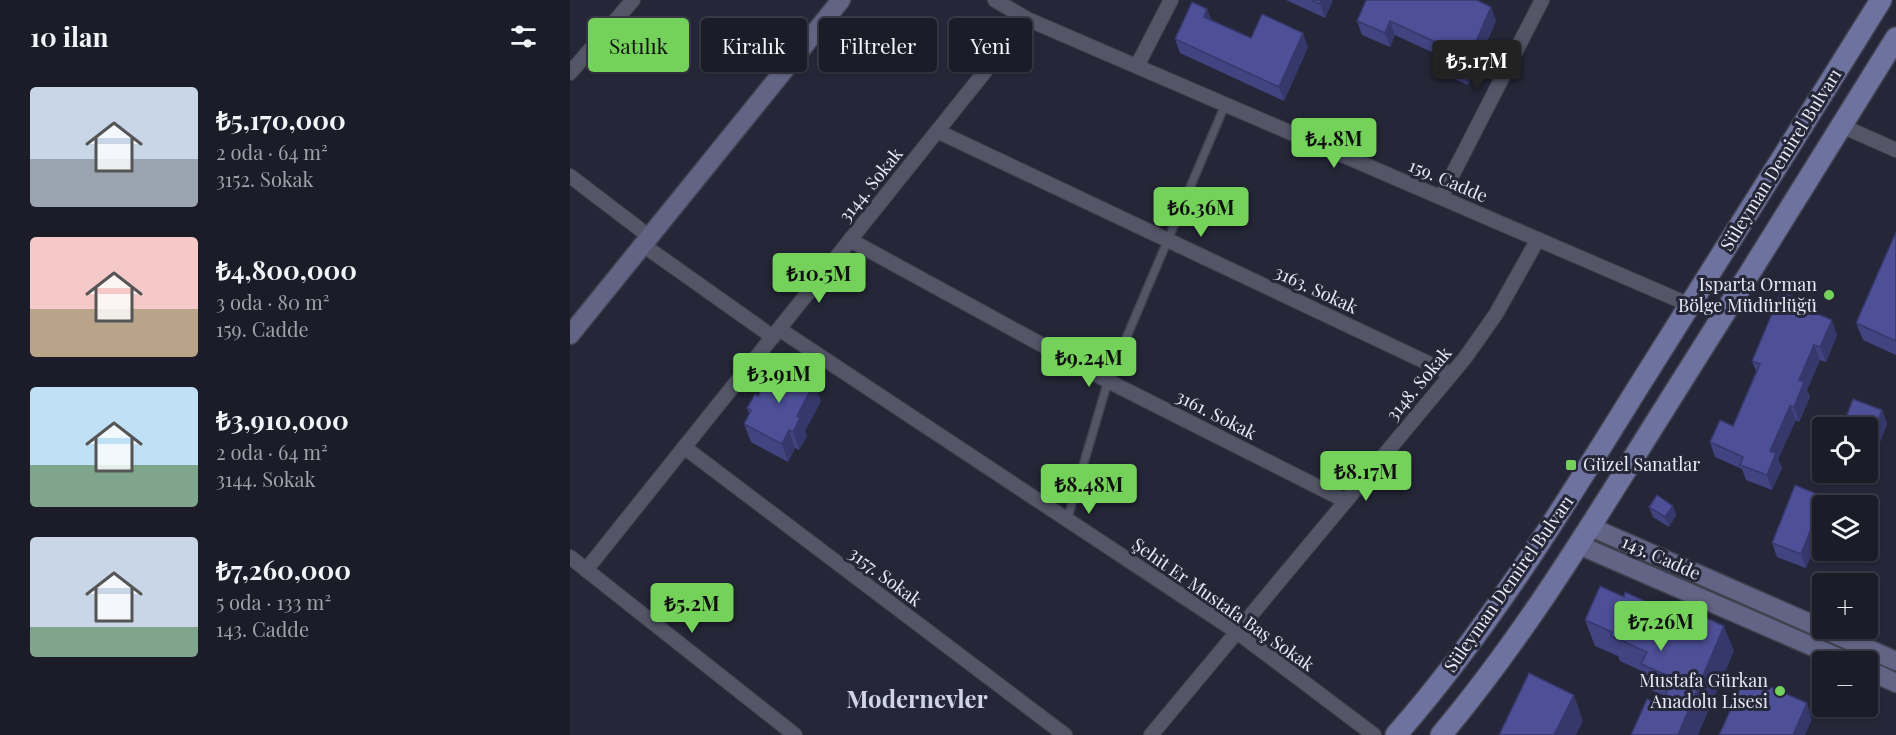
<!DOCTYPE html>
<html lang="tr">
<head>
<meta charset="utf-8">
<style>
	body { margin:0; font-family:"Playfair Display",serif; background:#252531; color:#f1f3f6; height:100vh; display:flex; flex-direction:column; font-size:22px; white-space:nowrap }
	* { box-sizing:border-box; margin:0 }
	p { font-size:20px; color:#a0a1a8 }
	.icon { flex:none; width:33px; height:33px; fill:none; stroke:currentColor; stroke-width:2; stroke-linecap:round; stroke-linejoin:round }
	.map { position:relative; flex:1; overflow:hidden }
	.sheet { display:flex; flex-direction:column; background:#1c1c29; width:570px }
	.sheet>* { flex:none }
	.top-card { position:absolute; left:18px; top:18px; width:570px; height:54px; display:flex; gap:12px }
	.tools { position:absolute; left:1242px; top:417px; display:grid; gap:12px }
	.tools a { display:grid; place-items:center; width:66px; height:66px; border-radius:6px; background:#1c1c29; box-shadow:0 2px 4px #0004,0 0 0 2px #3a3a46; font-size:30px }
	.price { position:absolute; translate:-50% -51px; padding:0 14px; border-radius:6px; background:#74d25b; color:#111; font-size:20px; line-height:39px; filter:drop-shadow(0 2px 3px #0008) }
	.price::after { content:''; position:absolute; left:50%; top:36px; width:18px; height:14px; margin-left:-9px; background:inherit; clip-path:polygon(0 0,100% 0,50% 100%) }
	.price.active { background:#222; color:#fff }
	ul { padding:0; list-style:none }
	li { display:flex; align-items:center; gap:18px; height:150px; padding:0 30px }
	li span { display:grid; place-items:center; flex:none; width:168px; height:120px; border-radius:6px; color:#555 }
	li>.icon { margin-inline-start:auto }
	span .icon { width:72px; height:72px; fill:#fffc; stroke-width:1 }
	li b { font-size:26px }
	h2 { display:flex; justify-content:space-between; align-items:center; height:72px; padding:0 30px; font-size:26px }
	.pill { padding:0 21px; border-radius:6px; background:#1c1c29; box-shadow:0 2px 4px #0004,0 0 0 2px #3a3a46; font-size:21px; line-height:54px }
	.pill.active { background:#74d25b; color:#111 }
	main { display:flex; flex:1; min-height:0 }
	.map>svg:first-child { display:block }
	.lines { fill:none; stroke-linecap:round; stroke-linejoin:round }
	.lane-casing { stroke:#424351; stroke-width:10 }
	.street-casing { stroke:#424351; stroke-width:16 }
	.secondary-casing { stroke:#424351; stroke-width:21 }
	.primary-casing { stroke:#424351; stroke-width:24 }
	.lane { stroke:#545668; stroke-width:7 }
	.street { stroke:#545668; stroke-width:14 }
	.secondary { stroke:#616484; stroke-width:18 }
	.primary { stroke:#6e729f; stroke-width:21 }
	.wall { fill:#424482 }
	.shaded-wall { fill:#36376a }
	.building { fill:#4d4f97; stroke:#36376a; stroke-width:1.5 }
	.poi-dot { fill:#74d25b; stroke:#252637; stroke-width:2 }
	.labels { text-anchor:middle; stroke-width:6; stroke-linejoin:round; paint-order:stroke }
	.street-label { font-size:18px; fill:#e7e9f4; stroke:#252637 }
	.poi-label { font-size:18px; fill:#e7e9f4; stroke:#252637; text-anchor:end }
	.district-label { font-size:24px; font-weight:bold; fill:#d1d3e9; stroke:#252637 }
</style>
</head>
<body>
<main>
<section class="sheet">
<h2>10 ilan<svg class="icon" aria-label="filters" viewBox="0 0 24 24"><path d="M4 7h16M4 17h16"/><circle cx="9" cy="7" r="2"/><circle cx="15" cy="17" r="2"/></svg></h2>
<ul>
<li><span style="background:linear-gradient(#c9d6e8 60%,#9aa5b1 0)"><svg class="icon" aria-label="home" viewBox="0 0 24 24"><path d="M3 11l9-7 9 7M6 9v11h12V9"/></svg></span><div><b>₺5,170,000</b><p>2 oda · 64 m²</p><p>3152. Sokak</p></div></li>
<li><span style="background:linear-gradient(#f6c9c9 60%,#b9a48a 0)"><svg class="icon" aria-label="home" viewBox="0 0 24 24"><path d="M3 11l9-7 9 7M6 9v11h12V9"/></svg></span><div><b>₺4,800,000</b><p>3 oda · 80 m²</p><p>159. Cadde</p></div></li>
<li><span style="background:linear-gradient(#bfe0f5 65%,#7fa58c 0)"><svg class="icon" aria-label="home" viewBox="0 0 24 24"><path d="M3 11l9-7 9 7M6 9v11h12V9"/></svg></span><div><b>₺3,910,000</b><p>2 oda · 64 m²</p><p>3144. Sokak</p></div></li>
<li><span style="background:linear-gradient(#c9d6e8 75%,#7fa58c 0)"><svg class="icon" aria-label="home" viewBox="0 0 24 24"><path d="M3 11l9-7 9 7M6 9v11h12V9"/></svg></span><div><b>₺7,260,000</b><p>5 oda · 133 m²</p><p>143. Cadde</p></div></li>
</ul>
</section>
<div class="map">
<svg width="1326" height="735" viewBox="0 0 1326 735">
	<rect width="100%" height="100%" fill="#252637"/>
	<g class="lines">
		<g class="lane-casing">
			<polyline id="lane" points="497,520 538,381 655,105"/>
		</g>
		<g class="street-casing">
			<g id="street">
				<polyline points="425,0 457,19 1120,305"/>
				<polyline points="567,66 601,0"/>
				<polyline points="0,73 63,0"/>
				<polyline points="1272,126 1326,150"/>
				<polyline points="367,131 881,374"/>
				<polyline points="0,176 80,237"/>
				<polyline points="871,197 972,0"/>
				<polyline points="280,240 538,381 776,501"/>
				<polyline points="73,245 203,337"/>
				<polyline points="209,329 667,632 804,735"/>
				<polyline points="114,447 495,735"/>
				<polyline points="0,557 225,735"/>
				<polyline points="16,570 457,19"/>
				<polyline points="581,735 895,358 926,314 968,239"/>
			</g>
		</g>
		<g class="secondary-casing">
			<g id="secondary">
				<polyline points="0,335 271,0"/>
				<polyline points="1021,527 1326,661"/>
				<polyline points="1009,545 1278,662"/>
				<polyline points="1298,670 1326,683"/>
			</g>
		</g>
		<g class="primary-casing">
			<g id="primary">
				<path d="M826,735C919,629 993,508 1067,389C1149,259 1230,130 1311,0"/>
				<path d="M871,735C955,635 1022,524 1091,414C1170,289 1248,164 1326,38"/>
			</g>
		</g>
		<use href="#lane" class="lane"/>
		<use href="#street" class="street"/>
		<use href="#secondary" class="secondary"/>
		<use href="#primary" class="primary"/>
	</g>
	<g class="wall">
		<polygon points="716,0 763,0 755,18"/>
		<polygon points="911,2 921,7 926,21 898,85 871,73 866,59 868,55 825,35 820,47 792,35 787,21"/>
		<polygon points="642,20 681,38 738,47 714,101 610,53 605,39"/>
		<polygon points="1326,232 1326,355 1293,340 1286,323"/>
		<polygon points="1233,301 1237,310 1267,335 1256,362 1250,360 1237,390 1240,397 1229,422 1226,420 1208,459 1212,468 1202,490 1176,480 1172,469 1145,457 1140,442 1163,426 1186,371 1182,361"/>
		<polygon points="244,383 251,401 235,431 237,436 229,450 225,448 218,462 181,442 174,424 179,414 177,408 188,396"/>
		<polygon points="1312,410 1317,424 1294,482 1271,472 1298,472"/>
		<polygon points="1254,497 1257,506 1252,506 1252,528 1236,568 1207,557 1202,543"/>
		<polygon points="1103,506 1106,515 1099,527 1083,517 1079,507"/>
		<polygon points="1015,620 1164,651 1095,696 1081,690 1074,672 1050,661 1048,656 1025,646"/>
	</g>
	<g class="shaded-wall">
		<polygon points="751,0 763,0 755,18 750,4"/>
		<polygon points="921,7 926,21 898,85 893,71"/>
		<polygon points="637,9 643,23 634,17"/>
		<polygon points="820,21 825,35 820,47 815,33"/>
		<polygon points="733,33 738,47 714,101 709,87"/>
		<polygon points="1233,301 1239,316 1231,307"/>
		<polygon points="1262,320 1267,335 1256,362 1250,347"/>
		<polygon points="1244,345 1250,360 1237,390 1240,397 1229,422 1224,407 1229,380"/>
		<polygon points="244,383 251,401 235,431 237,436 229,450 223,432 227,416"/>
		<polygon points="1220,406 1226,420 1208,459 1212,468 1202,490 1197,475 1200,451"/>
		<polygon points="1312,410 1317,424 1294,482 1291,472 1298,472 1298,448"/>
		<polygon points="219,430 225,448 218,462 212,444"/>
		<polygon points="1254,497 1257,506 1252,506 1252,528 1236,568 1231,554"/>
		<polygon points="1103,506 1106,515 1099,527 1095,517"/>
		<polygon points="1154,626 1164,651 1128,735 1108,735"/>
		<polygon points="1004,695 1013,721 1006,735 984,735"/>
		<polygon points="1237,703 1242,719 1235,735 1223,735"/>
	</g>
	<g class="building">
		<polygon points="741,0 751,0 750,4"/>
		<polygon points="796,0 907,0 921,7 893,71 866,59 872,45 820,21 815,33 787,21"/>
		<polygon points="622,2 637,9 634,17 681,38 692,14 733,33 709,87 605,39"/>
		<polygon points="1326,232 1326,341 1286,323"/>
		<polygon points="1211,292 1233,301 1231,307 1262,320 1250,347 1244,345 1229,380 1234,382 1224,407 1220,406 1200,451 1206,453 1197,475 1170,465 1173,457 1140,442 1150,420 1163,426 1190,364 1182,361"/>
		<polygon points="206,363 244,383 227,416 230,418 223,432 219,430 212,444 174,424 181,410 177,408 185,394 188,396"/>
		<polygon points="1283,399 1312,410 1298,448 1298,428 1272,428"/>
		<polygon points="1225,485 1254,497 1231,554 1202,543"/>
		<polygon points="1087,495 1103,506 1095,517 1079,507"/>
		<polygon points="1030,586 1054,597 1055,592 1097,611 1101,602 1154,626 1108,735 1061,735 1077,699 1091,705 1103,678 1071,664 1077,652 1041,636 1042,632 1015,620"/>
		<polygon points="959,673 1004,695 984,735 929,735"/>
		<polygon points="1176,676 1237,703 1223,735 1149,735"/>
	</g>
	<g class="poi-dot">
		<circle cx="1259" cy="295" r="6"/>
		<rect x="995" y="459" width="12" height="12" rx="3"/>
		<circle cx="1210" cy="691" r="6"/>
	</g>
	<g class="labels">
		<g class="street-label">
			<text transform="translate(1211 160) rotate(-58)" y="6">Süleyman Demirel Bulvarı</text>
			<text transform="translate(878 181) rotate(23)" y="6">159. Cadde</text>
			<text transform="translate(301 185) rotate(-51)" y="6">3144. Sokak</text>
			<text transform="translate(746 290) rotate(25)" y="6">3163. Sokak</text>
			<text transform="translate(849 384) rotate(-50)" y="6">3148. Sokak</text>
			<text transform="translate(646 415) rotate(27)" y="6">3161. Sokak</text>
			<text transform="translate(1091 558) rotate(24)" y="6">143. Cadde</text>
			<text transform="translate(315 577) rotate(37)" y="6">3157. Sokak</text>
			<text transform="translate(939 584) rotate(-55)" y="6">Süleyman Demirel Bulvarı</text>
			<text transform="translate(653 605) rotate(35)" y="6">Şehit Er Mustafa Baş Sokak</text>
		</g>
		<g class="poi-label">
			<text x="1247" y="291">Isparta Orman<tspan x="1247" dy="21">Bölge Müdürlüğü</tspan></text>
			<text x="1013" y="471" text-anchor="start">Güzel Sanatlar</text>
			<text x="1198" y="687">Mustafa Gürkan<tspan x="1198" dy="21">Anadolu Lisesi</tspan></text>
		</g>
		<g class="district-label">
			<text x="347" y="708">Modernevler</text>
		</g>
	</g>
</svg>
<div class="tools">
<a><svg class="icon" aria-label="locate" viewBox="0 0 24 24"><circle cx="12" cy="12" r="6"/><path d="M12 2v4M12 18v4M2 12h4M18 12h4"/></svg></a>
<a><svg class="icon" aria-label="layers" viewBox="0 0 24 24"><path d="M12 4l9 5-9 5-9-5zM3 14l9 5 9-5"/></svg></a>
<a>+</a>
<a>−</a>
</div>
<b class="price active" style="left:907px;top:91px">₺5.17M</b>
<b class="price" style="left:764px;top:169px">₺4.8M</b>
<b class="price" style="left:631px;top:238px">₺6.36M</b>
<b class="price" style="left:249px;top:304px">₺10.5M</b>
<b class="price" style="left:519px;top:388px">₺9.24M</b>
<b class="price" style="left:209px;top:404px">₺3.91M</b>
<b class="price" style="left:796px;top:502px">₺8.17M</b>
<b class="price" style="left:519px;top:515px">₺8.48M</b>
<b class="price" style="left:122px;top:634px">₺5.2M</b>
<b class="price" style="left:1091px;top:652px">₺7.26M</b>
<div class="top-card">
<a class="pill active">Satılık</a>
<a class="pill">Kiralık</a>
<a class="pill">Filtreler</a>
<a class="pill">Yeni</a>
</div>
</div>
</main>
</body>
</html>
